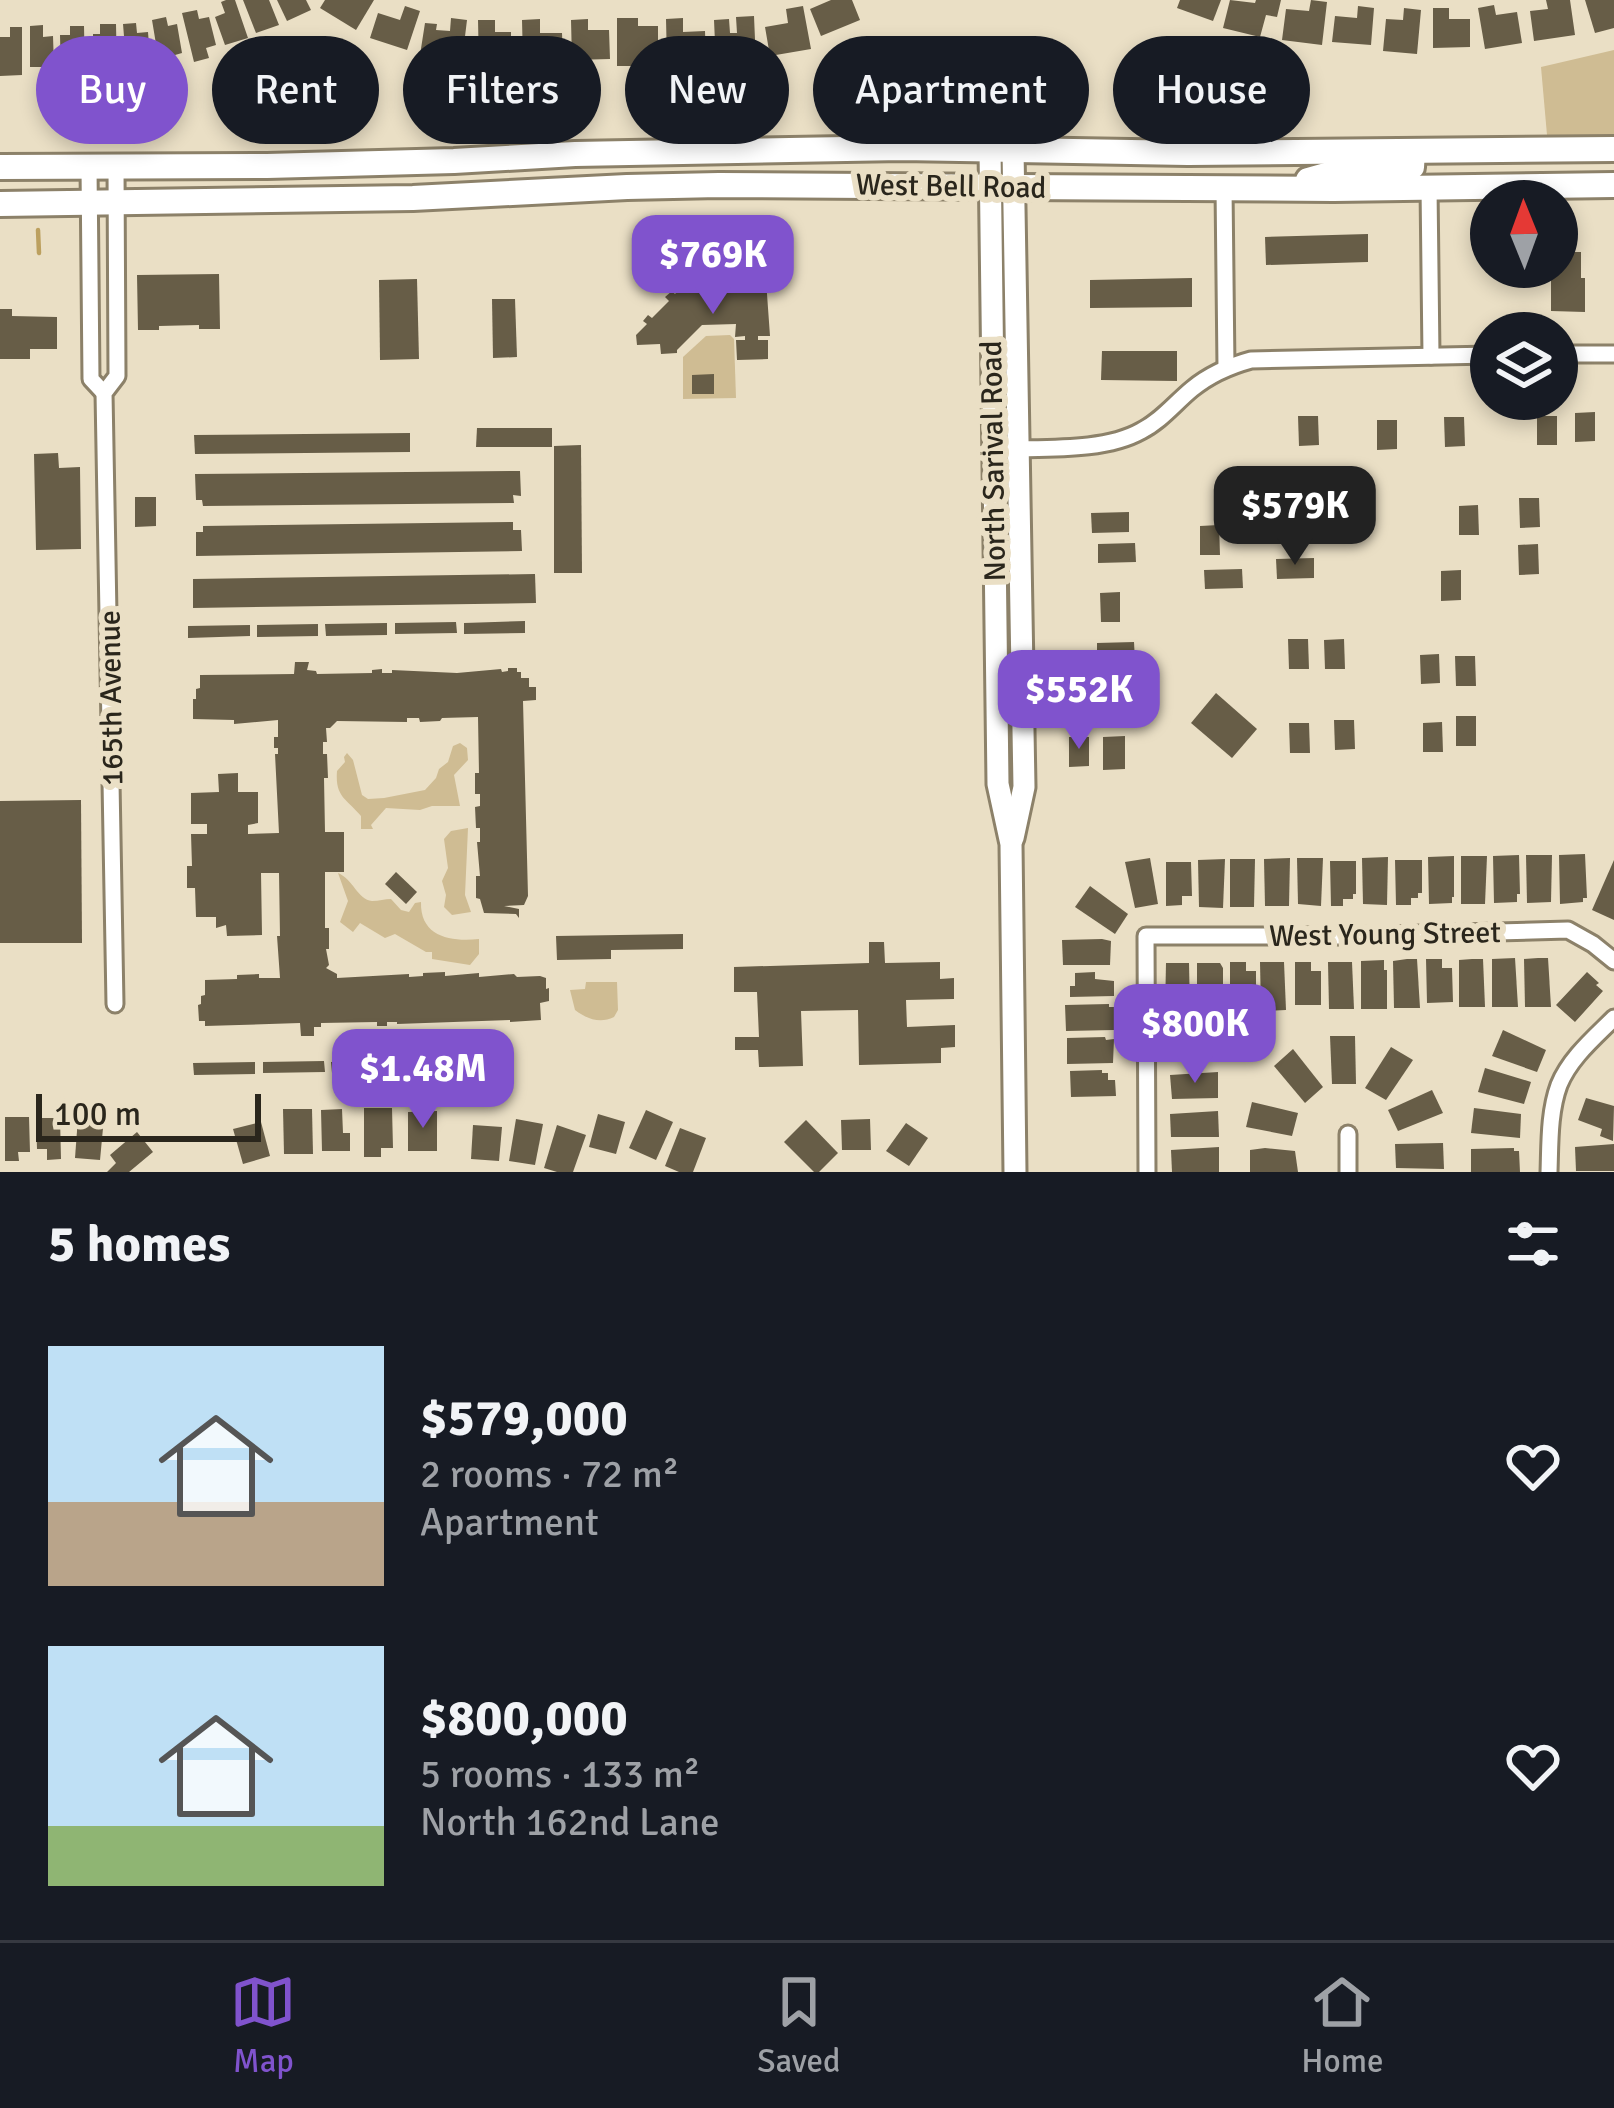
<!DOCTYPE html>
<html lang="en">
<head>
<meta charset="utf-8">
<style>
	body { margin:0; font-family:Signika,sans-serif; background:#242831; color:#f1f3f6; height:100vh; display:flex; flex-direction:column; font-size:45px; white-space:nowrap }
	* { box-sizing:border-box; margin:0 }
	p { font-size:39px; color:#9ea1a6 }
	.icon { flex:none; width:66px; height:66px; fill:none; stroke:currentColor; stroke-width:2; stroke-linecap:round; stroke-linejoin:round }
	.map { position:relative; height:1172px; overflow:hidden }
	.drawer { display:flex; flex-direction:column; background:#171b24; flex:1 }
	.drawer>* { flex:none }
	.top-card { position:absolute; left:36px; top:36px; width:1542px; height:108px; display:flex; gap:24px }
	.needle { width:78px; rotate:359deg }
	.tools { position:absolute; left:1470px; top:180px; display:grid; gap:24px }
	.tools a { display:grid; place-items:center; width:108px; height:108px; border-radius:50%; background:#171b24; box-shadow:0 6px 18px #0003; font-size:60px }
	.scale { position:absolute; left:36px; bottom:30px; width:225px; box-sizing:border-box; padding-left:12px; border:6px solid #2a261c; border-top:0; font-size:33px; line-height:42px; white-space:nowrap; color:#2a261c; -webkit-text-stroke:9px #eadfc5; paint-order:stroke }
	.price { position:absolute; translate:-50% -102px; padding:0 27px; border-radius:24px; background:#8053cd; color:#fff; font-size:39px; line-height:78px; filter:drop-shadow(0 3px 6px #0008) }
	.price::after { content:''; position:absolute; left:50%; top:72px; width:36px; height:27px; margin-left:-18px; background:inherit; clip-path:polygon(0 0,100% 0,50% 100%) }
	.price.on { background:#222; color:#fff }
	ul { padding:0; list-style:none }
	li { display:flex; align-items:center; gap:36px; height:300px; padding:0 48px }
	li span { display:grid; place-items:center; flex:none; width:336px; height:240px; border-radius:0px; color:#555 }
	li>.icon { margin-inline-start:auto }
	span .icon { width:144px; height:144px; fill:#fffc; stroke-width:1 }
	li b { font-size:51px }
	h2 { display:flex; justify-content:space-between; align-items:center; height:144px; padding:0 48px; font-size:51px }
	.pill { padding:0 42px; border-radius:54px; background:#171b24; box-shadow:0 6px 18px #0003; font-size:42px; line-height:108px }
	.pill.on { background:#8053cd; color:#fff }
	.dock { display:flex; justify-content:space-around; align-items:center; height:168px; border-top:3px solid #363941; background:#171b24; font-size:33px; color:#9ea1a6 }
	.dock a { display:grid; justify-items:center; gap:6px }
	.dock .on { color:#8053cd }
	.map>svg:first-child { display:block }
	.green { fill:#cfbc93 }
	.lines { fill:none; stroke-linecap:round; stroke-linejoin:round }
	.stream { stroke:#bca05f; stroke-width:4.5 }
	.building { fill:#675d47 }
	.minor-casing { stroke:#8c8169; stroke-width:21 }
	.secondary-casing { stroke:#8c8169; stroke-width:27 }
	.primary-casing { stroke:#8c8169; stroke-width:30 }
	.minor { stroke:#fff; stroke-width:15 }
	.secondary { stroke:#fff; stroke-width:21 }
	.primary { stroke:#fff; stroke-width:24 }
	.labels { text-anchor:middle; stroke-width:12; stroke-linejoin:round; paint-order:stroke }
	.street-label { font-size:30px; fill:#2a261c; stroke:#eadfc5 }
</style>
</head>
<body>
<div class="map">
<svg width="1614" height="1172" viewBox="0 0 1614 1172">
	<rect width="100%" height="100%" fill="#eadfc5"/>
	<g class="green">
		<polygon points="1614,50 1614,135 1547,135 1541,67"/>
		<polygon points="730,335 734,339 736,398 683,399 683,357 706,336"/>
		<path d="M460,743L467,748L468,760L454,775L460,806H432L420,810L386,808L371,825L373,829H361V816C346,798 335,797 337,771L345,762L344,757L347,753L353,760L362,795L368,799L384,798L425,790L436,778L439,769L448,762L453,746Z"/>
		<polygon points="468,828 465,895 471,912 452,915 444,907 446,895 442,881 448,868 444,839 451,831"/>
		<path d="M338,873C353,879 358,900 372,901C379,901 385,899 391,899L401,910L409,912L415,903L421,902C420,937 451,942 479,939V954L470,965L432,959V952H426L395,934L385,938L360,923L353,932L340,922L348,901Z"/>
		<path d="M586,982H617L618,1010L614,1017C600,1024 587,1019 575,1010L570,990L585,989Z"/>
	</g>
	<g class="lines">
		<polyline class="stream" points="38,230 39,253"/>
	</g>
	<g class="building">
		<polygon points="226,0 235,0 248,38 225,45 215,17 225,13 221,2"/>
		<polygon points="243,0 269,0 279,25 256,33"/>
		<polygon points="277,0 306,0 311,10 287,21"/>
		<polygon points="325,0 374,0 356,30 320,8"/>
		<polygon points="831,0 852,0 860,20 821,36 810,9"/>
		<polygon points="1180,0 1221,0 1213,21 1177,8"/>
		<polygon points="1230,0 1255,3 1256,0 1281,0 1277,17 1266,15 1260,37 1223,28"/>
		<polygon points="1311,0 1327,2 1322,45 1282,40 1286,9 1309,11"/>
		<polygon points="1546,0 1570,0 1575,35 1534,41 1530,11 1548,9"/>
		<polygon points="1585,0 1614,0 1614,28 1595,33"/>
		<polygon points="1494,5 1496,15 1517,12 1522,43 1485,49 1478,8"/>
		<polygon points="405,6 420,11 407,50 370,38 378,13 400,20"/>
		<polygon points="803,6 811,49 770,56 765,27 788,23 786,9"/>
		<polygon points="1358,6 1374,8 1371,45 1332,42 1335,16 1357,18"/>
		<polygon points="1404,8 1421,10 1417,54 1383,51 1386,19 1403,20"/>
		<polygon points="1433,8 1449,8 1449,19 1470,19 1470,47 1433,48"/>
		<polygon points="197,10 199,19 209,17 216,45 206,48 209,58 194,62 182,13"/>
		<polygon points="754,16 756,63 716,65 714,20 729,19 730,33 737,33 736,17"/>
		<polygon points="166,17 168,26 177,24 182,53 175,55 177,65 160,68 152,20"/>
		<polygon points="451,18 467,20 462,61 420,55 425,23 437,24 436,30 450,31"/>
		<polygon points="617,18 638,18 638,26 658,26 658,54 642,54 642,66 617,66"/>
		<polygon points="683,18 683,32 705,31 706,61 667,62 666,19"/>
		<polygon points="540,19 540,33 562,33 563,60 523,61 522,20"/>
		<polygon points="588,19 588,30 609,30 610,59 572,60 571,20"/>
		<polygon points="478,20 495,20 495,32 511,32 511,67 479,67"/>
		<polygon points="136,23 137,33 148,32 151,72 127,73 123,24"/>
		<polygon points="100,24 116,24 117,74 104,74 104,65 93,65 93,34 100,34"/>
		<polygon points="43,25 43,37 53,36 54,67 30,67 30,26"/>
		<polygon points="70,26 84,26 85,75 61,76 60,35 70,35"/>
		<polygon points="10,27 22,27 22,75 0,76 0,37 10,37"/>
		<polygon points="1368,234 1368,262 1266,265 1265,237"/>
		<polygon points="1557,252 1581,252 1581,278 1585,278 1585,312 1551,311 1551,267 1557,267"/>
		<polygon points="219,274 220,329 199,329 199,325 159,326 159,330 138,330 137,275"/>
		<polygon points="745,277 766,280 770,336 758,336 758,340 768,340 768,359 737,360 736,340 745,340 745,336 735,337 736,324 702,325 677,350 677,353 661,354 660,344 637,345 636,335 647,324 643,321 648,315 652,318 669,301 665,297 672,291 675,294 684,284 735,286 735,281"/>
		<polygon points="1192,278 1192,307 1090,308 1090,280"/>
		<polygon points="417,279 419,359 380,360 379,280"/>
		<polygon points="492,299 515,299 517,357 493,358"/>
		<polygon points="0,309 12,309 12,316 57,317 57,349 30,349 30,359 0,359"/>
		<polygon points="1102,351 1177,351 1177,381 1101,380"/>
		<polygon points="714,374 714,394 692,394 692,375"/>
		<polygon points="1595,412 1595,441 1575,442 1575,413"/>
		<polygon points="1298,416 1318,416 1319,445 1299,446"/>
		<rect x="1537" y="416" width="20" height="29"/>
		<polygon points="1444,417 1464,417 1465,446 1445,447"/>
		<polygon points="1377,420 1397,420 1397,449 1377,450"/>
		<polygon points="477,428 552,428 552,447 476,447"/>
		<polygon points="410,433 410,452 195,454 194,435"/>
		<polygon points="581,445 582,573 554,573 554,446"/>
		<polygon points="58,453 59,468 80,467 81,549 36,550 34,454"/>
		<polygon points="520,471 521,496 513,495 514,503 203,506 202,500 196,500 195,474"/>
		<polygon points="135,497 156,497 156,526 135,527"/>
		<polygon points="1519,498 1539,498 1540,527 1520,528"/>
		<polygon points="1478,505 1479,535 1459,535 1459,506"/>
		<polygon points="1129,512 1129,532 1092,533 1091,513"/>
		<polygon points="513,522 513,530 521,530 522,551 196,556 196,532 203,532 203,526"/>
		<polygon points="1219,525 1220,555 1200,555 1200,526"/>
		<polygon points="1135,543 1136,562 1098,563 1098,544"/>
		<polygon points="1538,544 1539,574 1519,575 1518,545"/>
		<polygon points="1314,558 1314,578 1277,579 1276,559"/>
		<polygon points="1242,569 1243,588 1205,589 1204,570"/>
		<polygon points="1461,570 1461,600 1441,601 1441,571"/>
		<polygon points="535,574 536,603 193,608 193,579"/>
		<polygon points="1120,592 1120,622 1101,622 1100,593"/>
		<polygon points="525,621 525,633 464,634 464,623"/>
		<polygon points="456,622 457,633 395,634 395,623"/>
		<polygon points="387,623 387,635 326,636 325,624"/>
		<polygon points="318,624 318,636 257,637 257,625"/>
		<polygon points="250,625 250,636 188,638 188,626"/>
		<polygon points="1288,639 1308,639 1309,669 1289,669"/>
		<polygon points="1344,639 1345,669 1325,669 1324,640"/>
		<polygon points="1134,642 1135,661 1097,662 1097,643"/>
		<polygon points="1439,654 1440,683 1421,684 1420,655"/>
		<polygon points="1455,656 1475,656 1476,686 1456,686"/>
		<polygon points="295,662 309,662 307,670 316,671 317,674 372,673 372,670 382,669 382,673 392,673 392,670 457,673 501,669 502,672 508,671 508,668 517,668 517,672 521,672 521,678 529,678 529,687 536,687 536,700 523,701 528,896 524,905 504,906 519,909 519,918 516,914 484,913 480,899 476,898 476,876 480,876 477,842 480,842 480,828 476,828 475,807 480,806 480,794 475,794 475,773 479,773 478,717 442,718 440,721 420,722 419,718 407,718 407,722 337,721 330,728 326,728 327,742 323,742 323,754 327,754 328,778 324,778 325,832 344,832 344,872 325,872 325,928 329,928 329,949 326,949 329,965 326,968 337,974 337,978 409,974 409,977 423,976 423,973 445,972 445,976 479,973 479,977 514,974 517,977 540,976 546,978 546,989 549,988 549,1001 540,1003 541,1020 510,1022 510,1020 397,1024 397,1022 387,1022 387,1026 377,1026 377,1022 321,1023 321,1027 314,1027 314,1036 301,1036 300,1023 205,1026 205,1021 199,1021 198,1005 201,1004 201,996 205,995 205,980 237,979 237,975 259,974 259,978 280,978 277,936 280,936 279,873 261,873 262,935 227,936 226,925 216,928 216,917 196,917 195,888 187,888 187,866 192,866 191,834 207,834 207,824 191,824 191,793 219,792 218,774 238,773 238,792 258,792 258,823 248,825 248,834 279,833 275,754 278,754 278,748 274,748 274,737 278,737 278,720 234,724 234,720 193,719 193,699 196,699 196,689 200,688 200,675 294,674"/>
		<polygon points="1216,693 1257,729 1232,758 1191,723"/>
		<polygon points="1135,695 1135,714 1097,715 1097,696"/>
		<rect x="1456" y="716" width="20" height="30"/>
		<polygon points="1334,720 1354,720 1355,749 1335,750"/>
		<polygon points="1442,722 1443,752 1423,752 1423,723"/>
		<polygon points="1289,723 1309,723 1310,753 1290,753"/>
		<polygon points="1125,736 1125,769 1103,770 1103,737"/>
		<polygon points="1069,737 1089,737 1089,766 1069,767"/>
		<polygon points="81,800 82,943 0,943 0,801"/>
		<polygon points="1585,854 1587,898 1583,898 1583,902 1560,904 1559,855"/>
		<polygon points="1519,855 1520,894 1517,894 1517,902 1494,903 1493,856"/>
		<polygon points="1526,855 1552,855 1551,902 1527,903"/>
		<polygon points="1454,856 1454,897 1452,897 1452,903 1429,904 1428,857"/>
		<polygon points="1461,856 1487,856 1485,904 1461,904"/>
		<polygon points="1388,857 1387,905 1363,904 1362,858"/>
		<polygon points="1150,858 1158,904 1135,908 1125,862"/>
		<polygon points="1290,858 1289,906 1265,906 1264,859"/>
		<polygon points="1297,858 1323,858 1321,906 1298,904"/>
		<polygon points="1225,859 1223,908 1199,907 1198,860"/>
		<polygon points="1230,859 1255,859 1254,907 1230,907"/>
		<polygon points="1395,860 1422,860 1422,893 1418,893 1418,898 1411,898 1411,905 1396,905"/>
		<polygon points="1614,860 1614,920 1592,910"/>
		<polygon points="1330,861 1356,861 1356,894 1353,894 1353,899 1343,899 1343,906 1331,906"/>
		<polygon points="1166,862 1191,862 1192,896 1182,896 1182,905 1166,906"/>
		<polygon points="396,872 417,892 406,904 385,884"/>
		<polygon points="1090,886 1128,914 1115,934 1075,907"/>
		<polygon points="683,934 683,949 611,950 611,959 557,960 556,936"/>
		<polygon points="1102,939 1111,941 1110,965 1063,965 1062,940"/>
		<polygon points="869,942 884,942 885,963 940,962 940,979 954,978 954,999 906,1000 907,1027 955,1025 955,1047 941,1048 941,1063 859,1065 858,1010 801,1011 803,1066 759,1067 758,1050 735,1050 735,1037 759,1037 757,992 734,992 734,967 869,963"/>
		<polygon points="1515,958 1518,1007 1492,1007 1492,959"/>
		<polygon points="1538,958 1548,958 1551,1007 1525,1007 1524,959"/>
		<polygon points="1407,959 1417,959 1420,1008 1394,1008 1393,961"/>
		<polygon points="1426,959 1442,959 1442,968 1452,968 1453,1002 1427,1003"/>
		<polygon points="1472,959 1483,959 1485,1007 1459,1007 1459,960"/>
		<polygon points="1384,960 1384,970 1387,970 1387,1009 1361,1009 1361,961"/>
		<polygon points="1230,962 1246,962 1246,971 1256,971 1256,1005 1230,1006"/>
		<polygon points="1260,962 1284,962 1286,1010 1261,1011"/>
		<polygon points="1295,962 1311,962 1311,971 1321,971 1321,1005 1295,1005"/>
		<polygon points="1328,962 1352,962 1354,1009 1329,1009"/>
		<polygon points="1166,963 1189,963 1190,1011 1165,1011"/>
		<polygon points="1197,963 1220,963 1223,968 1223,1011 1197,1011"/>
		<polygon points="1095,972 1095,979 1114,981 1114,996 1070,997 1070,986 1075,986 1075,973"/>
		<polygon points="1587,972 1599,983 1596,985 1603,991 1575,1022 1556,1005"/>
		<polygon points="1109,1004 1109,1007 1114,1007 1114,1030 1066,1031 1065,1005"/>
		<polygon points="1503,1030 1546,1050 1537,1072 1492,1056"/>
		<polygon points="1214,1031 1214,1057 1170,1057 1172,1034 1181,1034 1181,1032"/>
		<polygon points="1330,1036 1355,1036 1356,1084 1332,1084"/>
		<polygon points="1105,1037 1106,1040 1114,1039 1113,1063 1067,1064 1067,1038"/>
		<polygon points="1391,1047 1413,1060 1386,1100 1365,1088"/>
		<polygon points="1293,1049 1323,1087 1305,1103 1274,1066"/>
		<polygon points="514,1059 514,1070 453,1072 453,1060"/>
		<polygon points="393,1060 393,1072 332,1073 331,1062"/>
		<polygon points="324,1061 325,1072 263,1073 263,1062"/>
		<polygon points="255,1062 255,1074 194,1075 193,1063"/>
		<polygon points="1485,1068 1531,1082 1524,1104 1478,1092"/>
		<polygon points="1102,1070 1102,1073 1108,1073 1108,1080 1115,1080 1116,1096 1071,1097 1070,1071"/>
		<polygon points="1218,1072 1218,1098 1172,1099 1170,1075"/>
		<polygon points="1432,1090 1443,1113 1398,1131 1388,1110"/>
		<polygon points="1586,1098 1614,1106 1613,1141 1600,1136 1602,1129 1578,1120"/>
		<polygon points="1252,1102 1298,1113 1292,1136 1246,1127"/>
		<polygon points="79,1104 105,1107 100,1160 75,1158"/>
		<polygon points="364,1108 392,1108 393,1148 381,1148 381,1157 364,1157"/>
		<polygon points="1474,1108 1521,1114 1520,1138 1471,1133"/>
		<polygon points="283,1109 312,1109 313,1154 284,1154"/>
		<polygon points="342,1109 343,1133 350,1133 350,1151 322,1151 321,1110"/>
		<polygon points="646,1110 673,1122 656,1160 629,1148"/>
		<polygon points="437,1111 437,1151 408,1151 408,1112"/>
		<polygon points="1218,1111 1219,1137 1171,1137 1170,1114"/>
		<polygon points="598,1114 625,1122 616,1154 589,1147"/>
		<polygon points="5,1117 29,1117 30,1152 18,1152 19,1161 5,1161"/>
		<polygon points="36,1118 60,1118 61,1159 47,1160 47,1149 37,1149"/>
		<polygon points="516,1119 543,1124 535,1165 509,1161"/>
		<polygon points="870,1119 871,1150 842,1150 841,1120"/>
		<polygon points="806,1120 838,1153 819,1172 814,1172 784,1142"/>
		<polygon points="261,1122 270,1156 243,1164 233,1129"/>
		<polygon points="906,1123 928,1138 909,1166 886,1151"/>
		<polygon points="473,1125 502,1127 499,1161 471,1159"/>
		<polygon points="557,1125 586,1135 573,1172 557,1172 544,1168"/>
		<polygon points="680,1128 706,1138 693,1172 679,1172 665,1166"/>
		<polygon points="137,1132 153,1152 129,1172 107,1172 116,1163 110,1155"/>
		<polygon points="1443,1143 1444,1169 1396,1168 1395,1144"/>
		<polygon points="1614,1144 1614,1171 1576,1171 1575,1147"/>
		<polygon points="1219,1147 1219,1172 1172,1172 1171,1150"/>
		<polygon points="1265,1148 1295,1151 1298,1172 1250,1172 1250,1150"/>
		<polygon points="1514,1148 1514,1151 1519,1151 1520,1172 1471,1172 1471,1149"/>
	</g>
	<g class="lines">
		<g class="minor-casing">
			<g id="minor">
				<polyline points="89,167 91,379 104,393"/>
				<polyline points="1429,187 1431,356"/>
				<polyline points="1224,188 1226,368"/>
				<polyline points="1557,354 1614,354"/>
				<path d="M992,450C1037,447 1102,453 1141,431C1161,421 1175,403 1192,389C1209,375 1229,366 1251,360L1491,355"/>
				<polyline points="115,1004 104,393 117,376 116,167"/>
				<polyline points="1348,1134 1348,1172"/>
				<polyline points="1147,1172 1146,936 1345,936 1568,930 1593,944 1614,961"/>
				<path d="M1549,1172C1550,1144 1549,1112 1559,1085C1570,1058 1594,1038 1614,1018"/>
			</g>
		</g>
		<g class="secondary-casing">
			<g id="secondary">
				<polyline points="990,149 998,784 1011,844 1015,1172"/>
				<polyline points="1013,150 1024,787 1013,838"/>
			</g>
		</g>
		<g class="primary-casing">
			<g id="primary">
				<polyline points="0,167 267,166 454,161 575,154 902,148 1188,153 1614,149"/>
				<polyline points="1308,180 1340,171 1407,170 1412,167 1413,151"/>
				<polyline points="0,204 413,198 627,187 719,185 1334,189 1614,185"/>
			</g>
		</g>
		<use href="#minor" class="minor"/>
		<use href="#secondary" class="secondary"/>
		<use href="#primary" class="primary"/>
	</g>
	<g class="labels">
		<g class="street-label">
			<text transform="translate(951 186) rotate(1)" y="10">West Bell Road</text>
			<text transform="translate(993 461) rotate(-91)" y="10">North Sarival Road</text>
			<text transform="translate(111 698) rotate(-91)" y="10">165th Avenue</text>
			<text transform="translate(1385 934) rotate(-1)" y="10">West Young Street</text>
		</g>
	</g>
</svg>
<div class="tools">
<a><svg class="needle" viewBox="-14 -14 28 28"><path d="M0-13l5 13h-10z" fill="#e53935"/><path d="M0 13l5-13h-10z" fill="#9ea1a6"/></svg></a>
<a><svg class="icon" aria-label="layers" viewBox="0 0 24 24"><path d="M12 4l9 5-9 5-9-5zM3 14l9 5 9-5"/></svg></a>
</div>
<div class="scale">100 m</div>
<b class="price" style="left:713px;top:317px">$769K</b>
<b class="price on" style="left:1295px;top:568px">$579K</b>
<b class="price" style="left:1079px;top:752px">$552K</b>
<b class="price" style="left:1195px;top:1086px">$800K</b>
<b class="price" style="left:423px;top:1131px">$1.48M</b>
<div class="top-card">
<a class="pill on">Buy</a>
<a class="pill">Rent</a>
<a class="pill">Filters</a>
<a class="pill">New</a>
<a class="pill">Apartment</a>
<a class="pill">House</a>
</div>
</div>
<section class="drawer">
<h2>5 homes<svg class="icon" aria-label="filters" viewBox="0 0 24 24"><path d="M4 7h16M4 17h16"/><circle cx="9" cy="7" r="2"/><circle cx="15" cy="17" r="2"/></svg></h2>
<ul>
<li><span style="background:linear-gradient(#bfe0f5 65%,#b9a48a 0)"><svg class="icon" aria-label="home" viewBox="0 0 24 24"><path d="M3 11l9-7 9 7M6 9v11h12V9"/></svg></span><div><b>$579,000</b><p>2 rooms · 72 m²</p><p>Apartment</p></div><svg class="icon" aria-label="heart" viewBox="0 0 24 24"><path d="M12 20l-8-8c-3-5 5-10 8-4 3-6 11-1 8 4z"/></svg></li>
<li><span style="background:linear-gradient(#bfe0f5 75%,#8fb573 0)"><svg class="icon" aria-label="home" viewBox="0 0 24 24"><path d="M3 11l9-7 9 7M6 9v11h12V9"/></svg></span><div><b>$800,000</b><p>5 rooms · 133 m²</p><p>North 162nd Lane</p></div><svg class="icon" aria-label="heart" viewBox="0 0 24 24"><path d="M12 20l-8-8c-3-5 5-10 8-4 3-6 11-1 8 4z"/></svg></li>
</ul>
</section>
<nav class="dock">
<a class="on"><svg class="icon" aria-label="map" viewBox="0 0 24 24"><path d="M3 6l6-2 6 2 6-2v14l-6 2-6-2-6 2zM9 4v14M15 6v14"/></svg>Map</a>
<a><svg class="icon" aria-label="saved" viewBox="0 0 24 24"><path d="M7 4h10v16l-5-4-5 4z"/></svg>Saved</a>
<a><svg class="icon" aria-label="home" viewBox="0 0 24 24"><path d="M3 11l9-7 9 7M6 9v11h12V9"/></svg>Home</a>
</nav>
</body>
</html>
